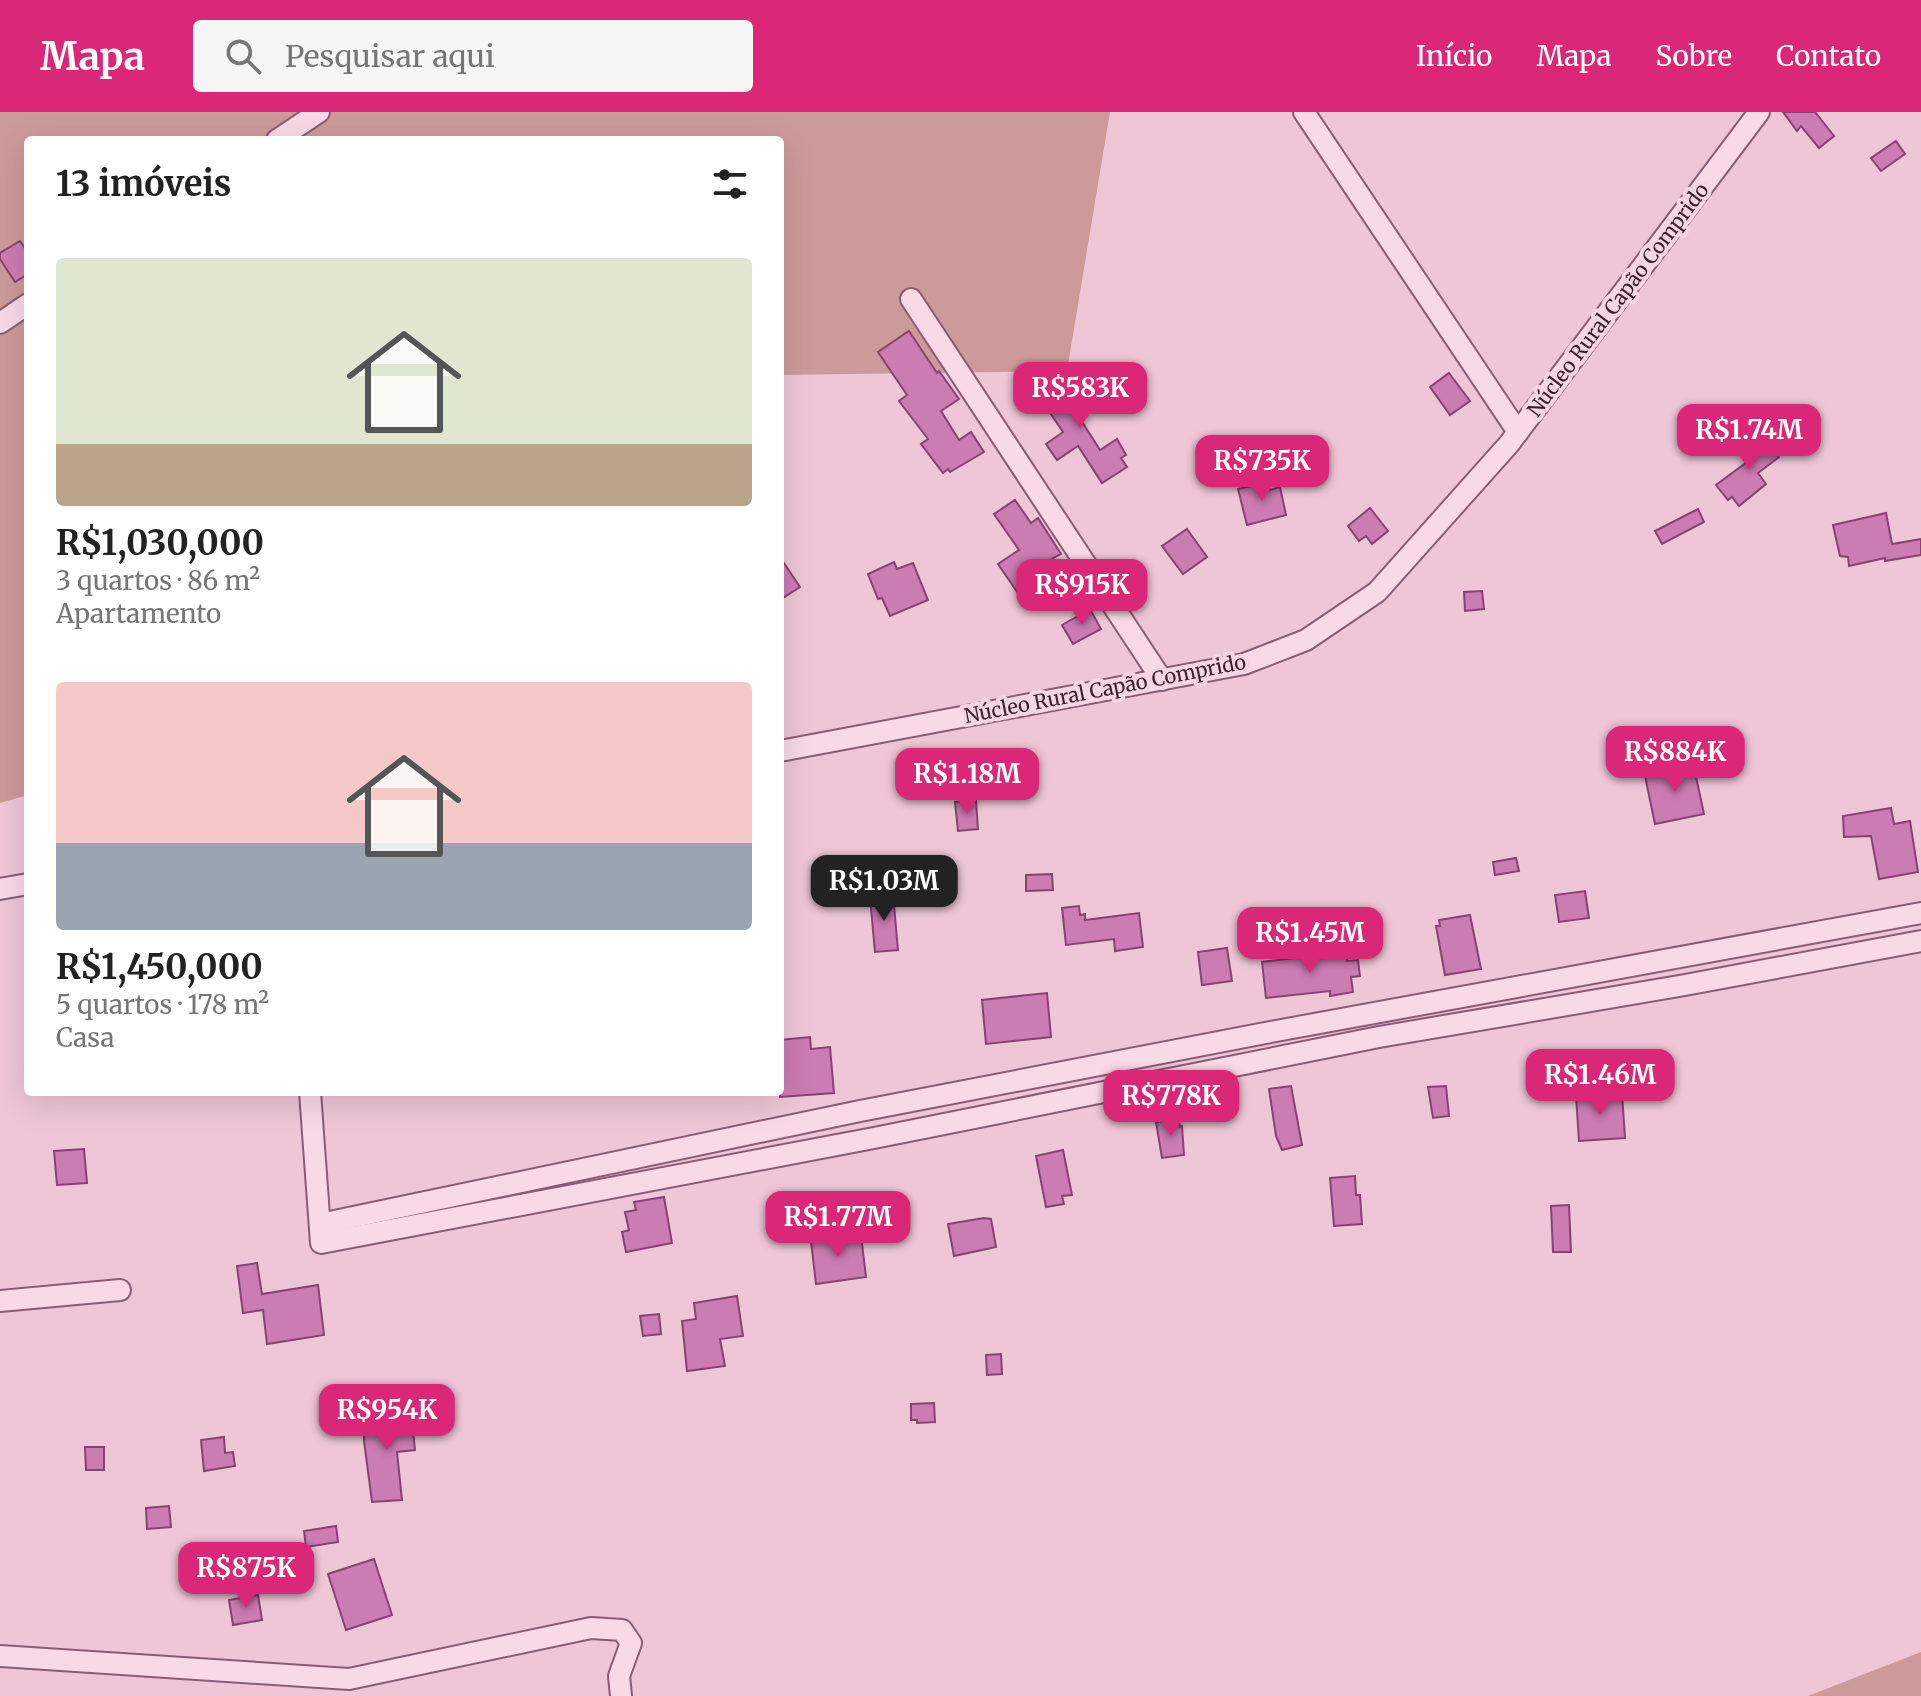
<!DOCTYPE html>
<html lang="pt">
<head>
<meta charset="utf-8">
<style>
	body { margin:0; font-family:Merriweather,serif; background:#f6f6f6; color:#222; height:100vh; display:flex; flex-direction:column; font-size:30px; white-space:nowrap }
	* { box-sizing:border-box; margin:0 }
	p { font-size:26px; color:#767676 }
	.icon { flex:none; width:44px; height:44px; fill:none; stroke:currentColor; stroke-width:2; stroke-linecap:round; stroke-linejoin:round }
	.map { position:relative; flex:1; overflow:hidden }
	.panel { position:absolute; left:24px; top:24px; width:760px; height:960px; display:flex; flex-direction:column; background:#fff; border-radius:8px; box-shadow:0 8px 32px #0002 }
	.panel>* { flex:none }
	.price { position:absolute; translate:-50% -68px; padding:0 18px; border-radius:16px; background:#db2777; color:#fff; font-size:26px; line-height:52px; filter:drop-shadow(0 2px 4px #0008) }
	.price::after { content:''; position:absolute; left:50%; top:48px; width:24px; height:18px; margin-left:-12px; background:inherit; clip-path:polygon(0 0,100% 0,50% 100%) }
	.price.selected { background:#222; color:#fff }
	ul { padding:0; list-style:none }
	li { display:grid; align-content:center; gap:16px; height:424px; padding:0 32px }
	li span { display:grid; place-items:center; height:248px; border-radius:8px; color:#555 }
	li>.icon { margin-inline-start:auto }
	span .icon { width:144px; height:144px; fill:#fffc; stroke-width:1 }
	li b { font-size:34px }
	h2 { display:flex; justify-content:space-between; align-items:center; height:96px; padding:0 32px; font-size:34px }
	header { display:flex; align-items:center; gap:48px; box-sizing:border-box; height:112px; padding:0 40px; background:#db2777; color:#fff }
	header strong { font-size:38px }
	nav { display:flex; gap:44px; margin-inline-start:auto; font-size:28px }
	.search { width:560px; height:72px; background:#f6f6f6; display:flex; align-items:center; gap:20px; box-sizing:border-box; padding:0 28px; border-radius:8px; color:#767676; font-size:30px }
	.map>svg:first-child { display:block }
	.green { fill:#cc9a99 }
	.building { fill:#cb7cb2; stroke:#874273; stroke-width:2 }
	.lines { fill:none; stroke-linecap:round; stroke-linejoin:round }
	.minor-casing { stroke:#895c75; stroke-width:24 }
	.minor { stroke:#f8d9e5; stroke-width:20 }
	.labels { text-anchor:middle; stroke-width:8; stroke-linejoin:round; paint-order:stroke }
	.street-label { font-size:20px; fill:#391f2f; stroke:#f5d5e2 }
</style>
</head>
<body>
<header>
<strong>Mapa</strong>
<div class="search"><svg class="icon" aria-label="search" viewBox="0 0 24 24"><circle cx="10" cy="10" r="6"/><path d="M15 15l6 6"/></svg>Pesquisar aqui</div>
<nav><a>Início</a><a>Mapa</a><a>Sobre</a><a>Contato</a></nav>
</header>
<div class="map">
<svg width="1921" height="1584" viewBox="0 0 1921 1584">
	<rect width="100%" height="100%" fill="#eec6d6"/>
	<g class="green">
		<polygon points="0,0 1110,0 1067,259 780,263 780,28 28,28 28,683 0,691"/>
		<polygon points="1921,1540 1921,1584 1808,1584"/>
	</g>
	<g class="building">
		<polygon points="1783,0 1815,0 1834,24 1819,36 1801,14 1797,19"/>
		<polygon points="1896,29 1905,42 1881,59 1871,46"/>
		<polygon points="20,129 28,141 28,162 15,170 0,147 0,141"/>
		<polygon points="909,219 937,261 939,259 959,287 941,299 959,328 971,320 984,340 950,360 948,357 943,361 921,332 928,327 899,289 907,283 878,240"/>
		<polygon points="1060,253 1074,274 1078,272 1090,287 1074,297 1100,338 1117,327 1126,343 1121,346 1127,355 1102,371 1078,334 1057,348 1046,332 1063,320 1044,292 1060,281 1047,263"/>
		<polygon points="1449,261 1470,289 1450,303 1430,275"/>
		<polygon points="1763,322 1779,345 1758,361 1766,372 1739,394 1732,385 1728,388 1716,373 1747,350 1743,345 1753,338 1749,332"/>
		<polygon points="1268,370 1270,378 1280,375 1286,403 1247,413 1238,377"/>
		<polygon points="1015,388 1031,411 1038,406 1061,442 1048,449 1052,454 1039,462 1051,480 1051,486 1035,497 1032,493 1028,496 998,452 1019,438 994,402"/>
		<polygon points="1370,396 1388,419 1372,432 1366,424 1359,429 1348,414"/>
		<polygon points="1698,397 1704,410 1662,432 1655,419"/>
		<polygon points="1886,401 1892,432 1921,427 1921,443 1885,449 1885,446 1849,454 1848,445 1840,444 1833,413"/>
		<polygon points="1187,417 1207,445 1183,462 1162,434"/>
		<polygon points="780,445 800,475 780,488"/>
		<polygon points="894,450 897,457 913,451 928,488 890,504 882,486 878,487 868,462"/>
		<polygon points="1482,479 1484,497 1465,499 1464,480"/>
		<polygon points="1090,497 1101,517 1073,532 1062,513"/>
		<polygon points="1692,646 1704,702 1655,712 1645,664 1678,657 1677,650"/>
		<polygon points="976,689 978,717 958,719 955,690"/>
		<polygon points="1891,696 1894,712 1910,709 1918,760 1879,767 1871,724 1844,725 1843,704"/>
		<polygon points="1516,746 1519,759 1495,763 1493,750"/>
		<polygon points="1052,762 1053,778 1026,779 1026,763"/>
		<polygon points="1585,779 1589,806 1559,810 1555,783"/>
		<polygon points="893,782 898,838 875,840 870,785"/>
		<polygon points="1079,794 1080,803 1085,802 1085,808 1139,801 1143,835 1115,839 1114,827 1066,833 1062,796"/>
		<polygon points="1470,803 1481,857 1445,863 1436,814 1440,814 1439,808"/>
		<polygon points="1227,836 1232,869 1202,873 1198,840"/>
		<polygon points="1346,840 1347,849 1358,848 1360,864 1351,865 1353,880 1330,884 1330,879 1266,886 1262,850"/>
		<polygon points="1047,881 1051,925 986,932 982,888"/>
		<polygon points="810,925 811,937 830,935 834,981 780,985 780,968 783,968 780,928"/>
		<polygon points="1291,974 1302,1033 1282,1038 1276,1024 1269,977"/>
		<polygon points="1446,974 1449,1004 1433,1006 1428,975"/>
		<polygon points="1622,981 1625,1026 1579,1029 1576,984"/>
		<polygon points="1178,1007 1180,1015 1182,1014 1184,1043 1162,1046 1156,1010"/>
		<polygon points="84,1037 87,1071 57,1073 54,1039"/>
		<polygon points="1063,1038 1072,1083 1062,1084 1064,1092 1046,1095 1036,1044"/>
		<polygon points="1355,1064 1356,1083 1360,1083 1362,1112 1334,1114 1330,1066"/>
		<polygon points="664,1085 672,1131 626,1140 622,1120 629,1118 625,1100 636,1098 634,1090"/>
		<polygon points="1569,1093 1571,1140 1553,1140 1551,1094"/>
		<polygon points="984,1106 991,1107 996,1135 954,1144 948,1112"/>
		<polygon points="861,1123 866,1165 816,1172 811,1129"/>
		<polygon points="257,1151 262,1182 318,1173 324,1223 267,1232 263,1198 243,1201 237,1154"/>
		<polygon points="737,1184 743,1224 720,1227 725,1254 687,1259 682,1209 696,1207 694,1191"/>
		<polygon points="659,1202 661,1222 643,1224 640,1204"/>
		<polygon points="1001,1242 1002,1262 987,1263 986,1243"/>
		<polygon points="934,1291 935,1310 917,1311 917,1308 911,1308 911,1292"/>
		<polygon points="411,1299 415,1338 397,1340 402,1388 372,1390 364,1329 364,1304"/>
		<polygon points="224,1325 225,1341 233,1340 235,1354 204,1359 201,1328"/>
		<polygon points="85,1335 104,1335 104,1358 86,1358"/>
		<polygon points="169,1394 171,1415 147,1417 146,1396"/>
		<polygon points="336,1414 338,1430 306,1435 304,1419"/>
		<polygon points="374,1447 392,1503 346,1518 328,1462"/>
		<polygon points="258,1483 262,1508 233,1513 229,1488"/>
	</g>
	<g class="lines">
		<g class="minor-casing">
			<g id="minor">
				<polyline points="1304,0 1518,320"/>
				<polyline points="277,28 319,0"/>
				<polyline points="911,187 1162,568"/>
				<polyline points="0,211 28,192"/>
				<polyline points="780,639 1244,552 1306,528 1377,480 1509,332 1759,0"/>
				<polyline points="0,777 28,772"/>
				<polyline points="310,980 321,1131 874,1026 1379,925 1685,873 1921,829"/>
				<polyline points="320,1112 860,999 1276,919 1921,801"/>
				<polyline points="0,1189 120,1178"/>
				<polyline points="0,1544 349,1567 591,1516 622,1518 631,1531 619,1564 621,1584"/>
			</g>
		</g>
		<use href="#minor" class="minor"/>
	</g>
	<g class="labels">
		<g class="street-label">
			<text transform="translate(1618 188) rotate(-53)" y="7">Núcleo Rural Capão Comprido</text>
			<text transform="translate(1105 577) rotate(-11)" y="7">Núcleo Rural Capão Comprido</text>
		</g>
	</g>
</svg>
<b class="price" style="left:1080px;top:318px">R$583K</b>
<b class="price" style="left:1749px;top:360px">R$1.74M</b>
<b class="price" style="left:1262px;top:391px">R$735K</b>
<b class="price" style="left:1082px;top:515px">R$915K</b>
<b class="price" style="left:1675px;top:682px">R$884K</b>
<b class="price" style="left:967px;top:704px">R$1.18M</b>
<b class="price selected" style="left:884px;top:811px">R$1.03M</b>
<b class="price" style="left:1310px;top:863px">R$1.45M</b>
<b class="price" style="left:1600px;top:1005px">R$1.46M</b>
<b class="price" style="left:1171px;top:1026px">R$778K</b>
<b class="price" style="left:838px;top:1147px">R$1.77M</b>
<b class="price" style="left:387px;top:1340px">R$954K</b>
<b class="price" style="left:246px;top:1498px">R$875K</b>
<section class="panel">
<h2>13 imóveis<svg class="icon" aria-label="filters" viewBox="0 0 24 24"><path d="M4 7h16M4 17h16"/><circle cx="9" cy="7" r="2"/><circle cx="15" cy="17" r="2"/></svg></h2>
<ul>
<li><span style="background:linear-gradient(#dfe7d0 75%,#b9a48a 0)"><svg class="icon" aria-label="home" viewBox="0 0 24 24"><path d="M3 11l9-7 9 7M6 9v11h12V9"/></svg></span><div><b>R$1,030,000</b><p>3 quartos · 86 m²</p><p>Apartamento</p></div></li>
<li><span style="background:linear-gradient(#f6c9c9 65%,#9aa5b1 0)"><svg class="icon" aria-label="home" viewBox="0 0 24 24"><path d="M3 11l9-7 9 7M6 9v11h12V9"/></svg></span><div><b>R$1,450,000</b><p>5 quartos · 178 m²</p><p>Casa</p></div></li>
</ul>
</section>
</div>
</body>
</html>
